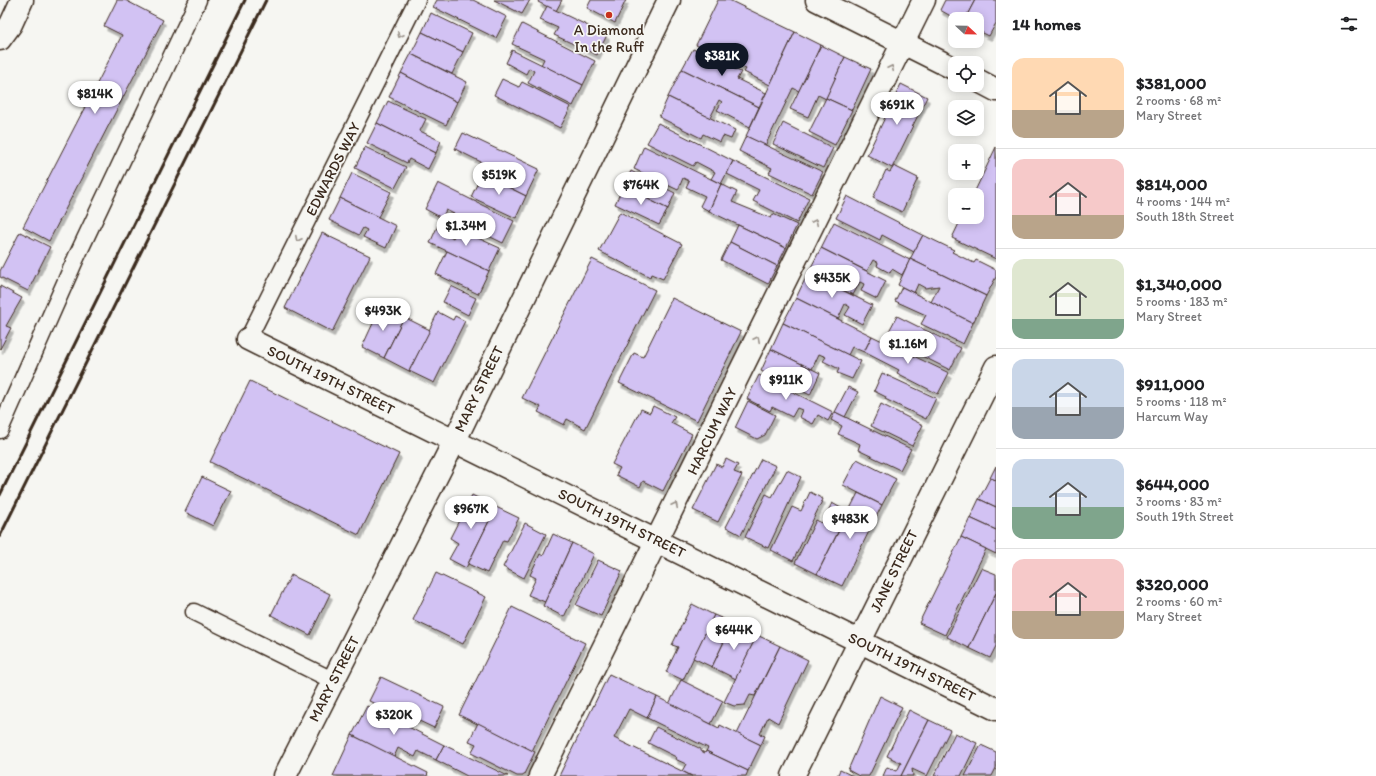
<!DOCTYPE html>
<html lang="en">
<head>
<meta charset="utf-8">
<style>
	body { margin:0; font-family:Itim,sans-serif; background:#f2f2f2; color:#202124; height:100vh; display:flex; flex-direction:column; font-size:15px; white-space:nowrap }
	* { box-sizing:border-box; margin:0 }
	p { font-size:13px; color:#757577 }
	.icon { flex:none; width:22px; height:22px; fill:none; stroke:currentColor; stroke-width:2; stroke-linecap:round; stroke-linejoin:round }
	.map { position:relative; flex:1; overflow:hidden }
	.panel { display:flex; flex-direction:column; background:#fff; width:380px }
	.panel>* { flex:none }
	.needle { width:26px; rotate:112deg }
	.controls { position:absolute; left:948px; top:12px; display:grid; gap:8px }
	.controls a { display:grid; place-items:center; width:36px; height:36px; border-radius:8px; background:#fff; box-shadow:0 2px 10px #0003; font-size:20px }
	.price { position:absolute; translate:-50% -34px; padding:0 9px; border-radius:14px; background:#fff; color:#222; font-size:13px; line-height:26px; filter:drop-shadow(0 1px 2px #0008) }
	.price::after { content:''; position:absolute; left:50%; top:24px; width:12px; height:9px; margin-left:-6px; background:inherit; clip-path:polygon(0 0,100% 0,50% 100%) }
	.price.selected { background:#111827; color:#fff }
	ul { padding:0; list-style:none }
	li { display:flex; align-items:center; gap:12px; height:100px; padding:0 16px }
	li+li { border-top:1px solid #e0e0e0 }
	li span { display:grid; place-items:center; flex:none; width:112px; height:80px; border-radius:12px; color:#555 }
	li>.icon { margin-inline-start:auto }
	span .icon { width:48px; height:48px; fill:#fffc; stroke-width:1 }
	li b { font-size:17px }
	h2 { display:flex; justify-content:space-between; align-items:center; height:48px; padding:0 16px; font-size:17px }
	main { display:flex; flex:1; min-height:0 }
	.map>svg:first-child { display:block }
	.building { fill:#d2c2f3; stroke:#3b2a1e; filter:url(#shadow) }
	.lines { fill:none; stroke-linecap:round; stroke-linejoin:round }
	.lane-casing { stroke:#3b2a1e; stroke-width:19 }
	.street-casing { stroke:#3b2a1e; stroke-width:25 }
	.secondary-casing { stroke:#3b2a1e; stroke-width:25 }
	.lane { stroke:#f6f6f2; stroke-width:16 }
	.street { stroke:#f6f6f2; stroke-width:22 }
	.secondary { stroke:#f6f6f2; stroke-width:22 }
	.rail { stroke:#3b2a1e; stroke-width:3 }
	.oneway { stroke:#989088 }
	.poi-dot { fill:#c8321e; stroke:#f6f6f2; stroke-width:1.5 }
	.labels { text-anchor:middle; stroke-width:3.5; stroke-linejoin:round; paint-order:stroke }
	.poi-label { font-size:15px; fill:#3b2a1e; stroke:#f6f6f2 }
	.street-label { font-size:15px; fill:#3b2a1e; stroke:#f6f6f2 }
</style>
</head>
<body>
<main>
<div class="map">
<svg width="996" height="776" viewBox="0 0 996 776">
	<defs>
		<filter id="shadow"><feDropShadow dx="2.5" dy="4.5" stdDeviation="0" flood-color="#0004"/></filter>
	</defs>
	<rect width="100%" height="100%" fill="#f6f6f2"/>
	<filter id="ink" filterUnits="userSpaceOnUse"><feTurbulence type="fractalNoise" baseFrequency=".025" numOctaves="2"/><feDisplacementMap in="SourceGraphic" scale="8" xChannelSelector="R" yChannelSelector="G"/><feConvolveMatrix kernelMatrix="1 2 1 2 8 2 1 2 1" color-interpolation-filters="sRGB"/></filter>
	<g filter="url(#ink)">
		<g class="building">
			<polygon points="117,0 125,0 163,20 49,241 23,227 122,35 104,26"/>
			<polygon points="437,0 473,0 507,17 496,38 433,7"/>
			<polygon points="494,0 530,0 522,14"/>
			<polygon points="539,0 562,0 556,11 538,2"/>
			<polygon points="591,0 626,0 615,23 587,8"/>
			<polygon points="718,0 729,0 795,32 770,85 744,72 746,69 696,45"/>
			<polygon points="945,0 975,0 965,19 956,19 940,10"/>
			<polygon points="975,0 996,0 996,23 989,36 977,30 977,19 965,19"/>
			<polygon points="547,6 607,35 597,55 554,35 558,28 540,20"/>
			<polygon points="431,13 472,33 463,52 422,32"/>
			<polygon points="522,24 595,61 583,85 541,65 544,59 512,44"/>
			<polygon points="422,32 463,52 452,74 411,54"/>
			<polygon points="795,32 821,45 799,91 793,88 765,146 746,136"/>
			<polygon points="821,45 845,57 826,99 818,95 808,117 790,109"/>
			<polygon points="693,49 741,72 737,79 766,93 759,107 682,69"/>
			<polygon points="512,50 583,85 573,106 528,83 534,71 529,68 526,74 506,63"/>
			<polygon points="411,54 467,82 457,102 401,73"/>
			<polygon points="845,57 871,69 852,110 826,98"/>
			<polygon points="682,69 759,107 750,127 717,110 722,102 719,100 710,118 668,97"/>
			<polygon points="401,73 457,102 446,125 389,97"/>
			<polygon points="502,79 519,87 522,82 571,107 560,128 494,95"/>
			<polygon points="901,84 927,97 892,168 867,155"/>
			<polygon points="668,97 735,130 731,139 723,136 720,142 703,134 701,138 659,117"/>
			<polygon points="826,98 852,110 835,145 809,132"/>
			<polygon points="388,101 426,119 420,131 441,141 436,153 377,123"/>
			<polygon points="377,123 436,153 428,169 409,159 407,163 367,143"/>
			<polygon points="658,123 733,161 721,184 711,179 715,172 696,162 693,166 647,143"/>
			<polygon points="783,123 833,148 823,168 773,144"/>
			<polygon points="463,133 539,169 526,196 482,174 487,165 455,149"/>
			<polygon points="746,136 823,172 812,194 769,173 772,168 739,151"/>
			<polygon points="644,146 721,184 709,211 700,206 705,196 686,187 689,181 683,178 678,190 634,169"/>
			<polygon points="365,147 406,167 395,188 355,168"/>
			<polygon points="996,147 996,259 952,238 962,217 977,217 977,195 973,195"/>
			<polygon points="733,161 809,198 797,223 753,201 759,190 727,174"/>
			<polygon points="894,166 918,178 902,212 873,198 886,170 890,172"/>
			<polygon points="631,171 675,193 668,209 623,187"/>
			<polygon points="352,173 391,192 378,217 340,198"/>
			<polygon points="482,174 526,196 516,218 471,197"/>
			<polygon points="438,183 514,221 503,243 460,222 462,218 446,210 442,218 425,209"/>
			<polygon points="721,184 737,192 732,202 771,218 773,214 797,225 786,248 709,211"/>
			<polygon points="623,187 668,209 659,225 615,204"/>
			<polygon points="847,196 923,235 914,252 882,235 880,240 836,218"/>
			<polygon points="340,198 396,226 386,248 363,237 367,230 363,228 359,235 329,220"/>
			<polygon points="620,212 682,244 663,279 651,274 650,277 599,251"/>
			<polygon points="834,222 910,260 902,275 892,269 890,273 877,266 878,263 873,260 867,271 821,248"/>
			<polygon points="438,225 452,232 450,236 453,238 458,229 500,248 489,271 430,243"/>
			<polygon points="738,225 786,248 777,266 730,242"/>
			<polygon points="20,232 50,247 28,291 0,277 0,271"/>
			<polygon points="322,233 370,256 332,332 285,308"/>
			<polygon points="923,235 954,250 952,252 974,263 976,260 996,270 996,277 986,296 910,259"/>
			<polygon points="730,242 777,266 768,284 721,260"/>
			<polygon points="821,248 886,281 877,299 861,291 864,284 860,282 853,295 808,273"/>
			<polygon points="447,251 489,271 478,294 436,274"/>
			<polygon points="592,259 655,290 585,429 567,419 564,425 538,412 541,407 522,398"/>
			<polygon points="910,259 986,296 973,323 931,302 939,286 925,288 918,284 914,293 898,285"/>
			<polygon points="808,273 872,305 862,324 845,315 850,307 845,304 838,319 796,298"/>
			<polygon points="0,286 22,298 6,326 11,328 0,349"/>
			<polygon points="451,286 476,298 468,315 443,302"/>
			<polygon points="902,287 973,323 963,344 921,324 926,315 895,301"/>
			<polygon points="672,298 741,332 697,421 619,383 634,353 643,357"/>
			<polygon points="796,298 872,336 864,352 852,347 848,355 783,323"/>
			<polygon points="381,306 404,317 384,358 362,347"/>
			<polygon points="438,312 453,320 455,316 465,321 434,383 409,371"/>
			<polygon points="897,316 961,348 950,370 906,348 909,341 889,331"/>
			<polygon points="404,317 430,330 409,371 384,358"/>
			<polygon points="783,323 861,361 852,379 837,373 839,369 823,361 826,357 819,354 812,369 771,349"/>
			<polygon points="872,336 949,373 938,394 897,373 899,370 864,352"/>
			<polygon points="771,349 820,373 810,395 761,371"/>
			<polygon points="882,373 936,398 926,419 885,399 886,397 874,391"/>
			<polygon points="759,375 833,412 828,421 818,415 813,424 799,417 802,410 797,408 792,417 772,407 770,411 747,399"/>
			<polygon points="250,381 399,454 359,535 210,462"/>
			<polygon points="848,387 858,392 845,417 835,412"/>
			<polygon points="748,401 775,415 765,435 757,439 735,428"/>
			<polygon points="881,404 923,425 912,446 871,426"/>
			<polygon points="653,406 675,417 671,423 692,434 663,491 643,481 640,487 616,475 620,468 612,464 641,409 650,413"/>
			<polygon points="835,412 911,449 900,470 858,450 860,444 838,434 842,426 831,420"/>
			<polygon points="726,459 738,465 734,472 742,475 718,522 693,510 716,464 722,467"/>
			<polygon points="761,459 776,466 741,535 726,527"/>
			<polygon points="857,459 896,479 882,505 843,485"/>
			<polygon points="996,466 996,480 990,478"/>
			<polygon points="787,470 801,477 768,548 745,537 766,494 772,497"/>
			<polygon points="202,477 231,491 213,526 185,512"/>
			<polygon points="990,478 996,480 996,507 979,499"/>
			<polygon points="810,492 823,499 793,561 771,550 792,507 801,511"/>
			<polygon points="858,493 882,505 842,586 817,574"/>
			<polygon points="472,495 496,507 466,568 449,559 458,543 450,538"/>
			<polygon points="979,499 996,507 996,530 970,518"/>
			<polygon points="832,503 848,512 817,574 795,563 816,520 822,523"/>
			<polygon points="496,507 519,518 507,541 503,540 487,573 468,564"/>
			<polygon points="970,518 996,530 996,554 961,537"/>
			<polygon points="525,523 546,534 524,578 503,567"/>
			<polygon points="553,534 572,543 545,602 528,595 536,578 530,575 540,554 543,556"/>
			<polygon points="961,537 986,549 945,635 919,623"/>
			<polygon points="572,543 594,554 564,617 543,606"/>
			<polygon points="598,560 622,571 601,616 576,605"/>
			<polygon points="981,568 996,574 996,593 969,648 947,637"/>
			<polygon points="436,573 486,597 463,644 413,620"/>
			<polygon points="291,575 330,594 310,635 271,615"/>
			<polygon points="996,593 996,646 990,658 969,648"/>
			<polygon points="692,604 714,615 683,680 666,672 678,647 672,645"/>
			<polygon points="512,607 585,643 532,751 459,715"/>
			<polygon points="714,615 733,623 712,667 693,658"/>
			<polygon points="733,623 757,635 736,679 712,667"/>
			<polygon points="757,635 780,646 755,696 750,695 745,705 734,706 724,702"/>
			<polygon points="780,646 808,660 778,723 768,717 760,734 765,736 761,745 737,734"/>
			<polygon points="609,674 657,697 647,718 629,709 614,738 692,776 559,776"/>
			<polygon points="381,677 444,707 434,728 413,718 411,721 369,701"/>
			<polygon points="681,680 723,701 711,724 669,704"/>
			<polygon points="880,696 902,707 869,776 859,776 848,770"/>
			<polygon points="657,697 719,728 720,725 761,745 748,771 706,751 708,748 647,718"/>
			<polygon points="367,706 444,745 436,760 418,751 415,757 398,748 394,757 352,735"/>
			<polygon points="909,710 929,720 901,776 883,776 887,767 897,771 901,763 887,756"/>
			<polygon points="929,720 950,730 927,776 912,769 913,776 901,776"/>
			<polygon points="478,723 535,752 523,776 517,776 471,753 476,744 469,741"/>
			<polygon points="656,727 701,749 701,751 705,753 706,751 748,771 746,776 692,776 682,771 686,764 675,759 676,757 648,743"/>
			<polygon points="955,733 977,743 961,776 934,776"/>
			<polygon points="352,735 428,773 427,776 333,776"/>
			<polygon points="444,745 508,776 467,776 436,760"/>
			<polygon points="981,745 996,752 996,768 992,776 965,776"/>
			<polygon points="840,770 853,776 837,776"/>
		</g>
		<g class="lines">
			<g class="lane-casing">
				<g id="lane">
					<polyline points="248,339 417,0"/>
					<polyline points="0,430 76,258 198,0"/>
					<polyline points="194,612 332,680"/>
				</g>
			</g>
			<g class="street-casing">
				<g id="street">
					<polyline points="248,339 996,709"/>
					<polyline points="285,776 455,440 669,0"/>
					<polyline points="540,776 924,0"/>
					<polyline points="793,776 996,367"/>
				</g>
			</g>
			<g class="secondary-casing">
				<g id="secondary">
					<polyline points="817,0 955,69"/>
					<polyline points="0,39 11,24 22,0"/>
					<polyline points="977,80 996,90"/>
				</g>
			</g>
			<use href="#lane" class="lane"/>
			<use href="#street" class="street"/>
			<use href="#secondary" class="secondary"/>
			<g class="rail">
				<polyline points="0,495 245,0"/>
				<polyline points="0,536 266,0"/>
			</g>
		</g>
		<defs><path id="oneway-chevron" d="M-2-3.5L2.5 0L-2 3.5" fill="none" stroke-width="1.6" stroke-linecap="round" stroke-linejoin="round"/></defs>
		<g class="oneway">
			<use href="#oneway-chevron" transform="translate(400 35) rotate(117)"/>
			<use href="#oneway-chevron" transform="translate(891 68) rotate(-64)"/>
			<use href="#oneway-chevron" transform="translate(815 222) rotate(-64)"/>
			<use href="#oneway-chevron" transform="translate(298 239) rotate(117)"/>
			<use href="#oneway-chevron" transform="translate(757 339) rotate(-64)"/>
			<use href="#oneway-chevron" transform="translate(675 505) rotate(-64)"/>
		</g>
	</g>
	<circle class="poi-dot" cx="609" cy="15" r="4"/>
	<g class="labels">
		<g class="poi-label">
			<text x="609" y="35">A Diamond<tspan x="609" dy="17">In the Ruff</tspan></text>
		</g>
		<g class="street-label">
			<text transform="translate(333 169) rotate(-63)" y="5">EDWARDS WAY</text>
			<text transform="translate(331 380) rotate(26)" y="5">SOUTH 19TH STREET</text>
			<text transform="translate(479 389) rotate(-64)" y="5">MARY STREET</text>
			<text transform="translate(712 431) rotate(-64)" y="5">HARCUM WAY</text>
			<text transform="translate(622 523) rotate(26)" y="5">SOUTH 19TH STREET</text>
			<text transform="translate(894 571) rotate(-64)" y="5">JANE STREET</text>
			<text transform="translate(912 667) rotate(26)" y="5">SOUTH 19TH STREET</text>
			<text transform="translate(334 679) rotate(-63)" y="5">MARY STREET</text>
		</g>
	</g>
</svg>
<div class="controls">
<a><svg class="needle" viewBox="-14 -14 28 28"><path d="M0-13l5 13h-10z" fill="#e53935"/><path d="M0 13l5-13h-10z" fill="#757577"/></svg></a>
<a><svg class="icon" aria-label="locate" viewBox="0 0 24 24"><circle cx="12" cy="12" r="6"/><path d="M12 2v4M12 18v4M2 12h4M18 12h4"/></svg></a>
<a><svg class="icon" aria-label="layers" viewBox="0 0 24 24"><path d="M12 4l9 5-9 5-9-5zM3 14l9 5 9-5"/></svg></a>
<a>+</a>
<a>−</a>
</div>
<b class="price selected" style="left:722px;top:77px">$381K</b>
<b class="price" style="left:95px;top:115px">$814K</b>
<b class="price" style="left:897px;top:126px">$691K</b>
<b class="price" style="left:499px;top:196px">$519K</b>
<b class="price" style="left:641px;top:206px">$764K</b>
<b class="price" style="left:466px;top:247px">$1.34M</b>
<b class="price" style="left:832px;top:299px">$435K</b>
<b class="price" style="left:383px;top:332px">$493K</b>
<b class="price" style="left:908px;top:365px">$1.16M</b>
<b class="price" style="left:786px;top:401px">$911K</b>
<b class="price" style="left:471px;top:530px">$967K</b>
<b class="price" style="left:850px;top:540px">$483K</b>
<b class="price" style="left:734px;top:651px">$644K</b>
<b class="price" style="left:394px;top:736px">$320K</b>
</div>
<section class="panel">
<h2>14 homes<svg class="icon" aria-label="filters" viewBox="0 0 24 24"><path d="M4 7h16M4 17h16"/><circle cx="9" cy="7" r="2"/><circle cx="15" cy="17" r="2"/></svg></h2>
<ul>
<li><span style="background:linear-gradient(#ffd9b3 65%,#b9a48a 0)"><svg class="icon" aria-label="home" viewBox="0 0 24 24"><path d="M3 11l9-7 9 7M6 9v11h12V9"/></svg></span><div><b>$381,000</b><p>2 rooms · 68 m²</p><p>Mary Street</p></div></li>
<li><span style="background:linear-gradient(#f6c9c9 70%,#b9a48a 0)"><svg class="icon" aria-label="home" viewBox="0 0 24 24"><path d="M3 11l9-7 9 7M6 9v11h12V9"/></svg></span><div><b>$814,000</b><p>4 rooms · 144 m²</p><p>South 18th Street</p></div></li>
<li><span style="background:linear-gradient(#dfe7d0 75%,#7fa58c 0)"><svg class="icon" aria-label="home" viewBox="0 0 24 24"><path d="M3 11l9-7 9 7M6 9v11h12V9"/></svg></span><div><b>$1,340,000</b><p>5 rooms · 183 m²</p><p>Mary Street</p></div></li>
<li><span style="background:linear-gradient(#c9d6e8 60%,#9aa5b1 0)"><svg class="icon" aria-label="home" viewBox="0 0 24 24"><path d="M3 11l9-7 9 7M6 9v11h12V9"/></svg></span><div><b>$911,000</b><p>5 rooms · 118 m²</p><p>Harcum Way</p></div></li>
<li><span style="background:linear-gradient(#c9d6e8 60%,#7fa58c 0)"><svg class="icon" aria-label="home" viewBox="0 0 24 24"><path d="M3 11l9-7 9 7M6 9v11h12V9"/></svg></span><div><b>$644,000</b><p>3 rooms · 83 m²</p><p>South 19th Street</p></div></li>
<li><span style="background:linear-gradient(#f6c9c9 65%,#b9a48a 0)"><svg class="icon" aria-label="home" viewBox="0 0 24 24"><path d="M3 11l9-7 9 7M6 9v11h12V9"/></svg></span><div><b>$320,000</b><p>2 rooms · 60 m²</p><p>Mary Street</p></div></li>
</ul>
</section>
</main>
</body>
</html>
